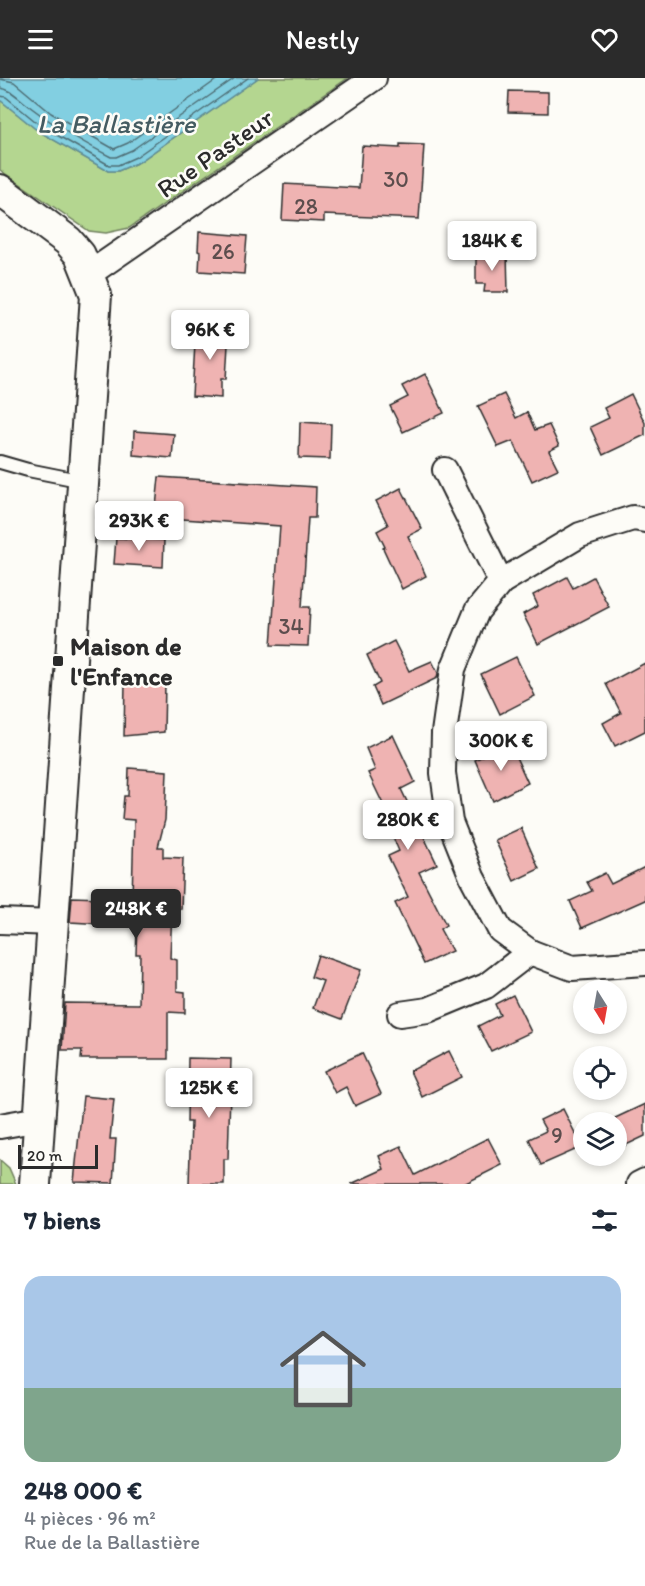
<!DOCTYPE html>
<html lang="fr">
<head>
<meta charset="utf-8">
<style>
	body { margin:0; font-family:Itim,sans-serif; background:#f2f2f3; color:#1f2937; height:100vh; display:flex; flex-direction:column; font-size:22px; white-space:nowrap }
	* { box-sizing:border-box; margin:0 }
	p { font-size:20px; color:#747a83 }
	.icon { flex:none; width:33px; height:33px; fill:none; stroke:currentColor; stroke-width:2; stroke-linecap:round; stroke-linejoin:round }
	.map { position:relative; height:1106px; overflow:hidden }
	.sheet { display:flex; flex-direction:column; background:#fff; flex:1 }
	.sheet>* { flex:none }
	.needle { width:39px; rotate:169deg }
	.tools { position:absolute; left:573px; top:902px; display:grid; gap:12px }
	.tools a { display:grid; place-items:center; width:54px; height:54px; border-radius:50%; background:#fff; box-shadow:0 3px 9px #0003; font-size:30px }
	.scale { position:absolute; left:18px; bottom:15px; width:80px; box-sizing:border-box; padding-left:6px; border:3px solid #2b2b2b; border-top:0; font-size:16px; line-height:21px; white-space:nowrap; color:#2b2b2b; -webkit-text-stroke:4px #fdfcf7; paint-order:stroke }
	.price { position:absolute; translate:-50% -51px; padding:0 14px; border-radius:6px; background:#fff; color:#222; font-size:20px; line-height:39px; filter:drop-shadow(0 2px 3px #0008) }
	.price::after { content:''; position:absolute; left:50%; top:36px; width:18px; height:14px; margin-left:-9px; background:inherit; clip-path:polygon(0 0,100% 0,50% 100%) }
	.price.active { background:#2b2b2b; color:#fff }
	ul { padding:0; list-style:none }
	li { display:grid; align-content:center; gap:12px; height:318px; padding:0 24px }
	li span { display:grid; place-items:center; height:186px; border-radius:18px; color:#555 }
	li>.icon { margin-inline-start:auto }
	span .icon { width:108px; height:108px; fill:#fffc; stroke-width:1 }
	li b { font-size:26px }
	h2 { display:flex; justify-content:space-between; align-items:center; height:72px; padding:0 24px; font-size:26px }
	header { display:flex; justify-content:space-between; align-items:center; height:78px; padding:0 24px; background:#2b2b2b; color:#fff; font-size:27px; font-weight:600 }
	.map>svg:first-child { display:block }
	.green { fill:#b4d690; stroke:#70805e; stroke-width:1.5 }
	.water { fill:#82cfe1; stroke:#5f8d98; stroke-width:1.5 }
	.lines { fill:none; stroke-linecap:round; stroke-linejoin:round }
	.shore { stroke:#4e6d74; stroke-width:1.5 }
	.building { fill:#efb3b2; stroke:#2b2b2b; stroke-width:1.5 }
	.service-casing { stroke:#2b2b2b; stroke-width:16 }
	.minor-casing { stroke:#2b2b2b; stroke-width:28 }
	.tertiary-casing { stroke:#2b2b2b; stroke-width:34 }
	.service { stroke:#fdfcf7; stroke-width:12 }
	.minor { stroke:#fdfcf7; stroke-width:24 }
	.tertiary { stroke:#fdfcf7; stroke-width:30 }
	.poi-dot { fill:#2b2b2b; stroke:#fdfcf7; stroke-width:2 }
	.labels { text-anchor:middle; stroke-width:5; stroke-linejoin:round; paint-order:stroke }
	.number-label { font-size:22px; fill:#5c4d4d }
	.street-label { font-size:26px; fill:#2b2b2b; stroke:#fdfcf7 }
	.poi-label { font-size:26px; font-weight:bold; fill:#2b2b2b; stroke:#fdfcf7; text-anchor:start }
	.water-label { font-size:27px; font-style:italic; fill:#455c62; stroke:#fdfcf7 }
</style>
</head>
<body>
<header><svg class="icon" aria-label="menu" viewBox="0 0 24 24"><path d="M4 6h16M4 12h16M4 18h16"/></svg>Nestly<svg class="icon" aria-label="heart" viewBox="0 0 24 24"><path d="M12 20l-8-8c-3-5 5-10 8-4 3-6 11-1 8 4z"/></svg></header>
<div class="map">
<svg width="645" height="1106" viewBox="0 0 645 1106">
	<rect width="100%" height="100%" fill="#fdfcf7"/>
	<filter id="ink" filterUnits="userSpaceOnUse"><feTurbulence type="fractalNoise" baseFrequency=".0167" numOctaves="2"/><feDisplacementMap in="SourceGraphic" scale="12" xChannelSelector="R" yChannelSelector="G"/><feConvolveMatrix kernelMatrix="1 2 1 2 8 2 1 2 1" color-interpolation-filters="sRGB"/></filter>
	<g filter="url(#ink)">
		<g class="green">
			<polygon points="258,0 348,0 129,150 106,155 89,153 0,92 0,22 38,53 108,93 118,93 139,84"/>
			<polygon points="0,1082 9,1090 16,1106 0,1106"/>
		</g>
		<polygon class="water" points="0,0 258,0 139,84 118,93 108,93 38,53 0,22"/>
		<g class="lines">
			<g class="shore">
				<polyline points="0,1 14,4 51,35 114,71 128,65 219,0"/>
				<path d="M0,10C10,11 16,18 24,24C51,46 80,63 111,79H116L132,72L235,0"/>
				<polyline points="0,18 6,19 41,48 109,87 118,87 136,79 248,0"/>
			</g>
		</g>
		<g class="building">
			<polygon points="509,13 548,14 548,35 508,34"/>
			<polygon points="400,66 424,67 419,141 324,137 324,144 282,142 284,106 359,110 362,68 400,70"/>
			<polygon points="199,154 247,158 244,196 199,193 200,174 198,173"/>
			<polygon points="476,175 507,175 508,214 484,214 485,206 476,206"/>
			<polygon points="196,248 229,250 226,301 221,301 221,320 192,318"/>
			<polygon points="425,296 444,335 403,354 390,328 408,319 402,308"/>
			<polygon points="504,316 516,340 527,334 535,352 549,347 559,368 549,373 558,391 532,403 513,363 498,369 478,328"/>
			<polygon points="631,316 645,345 645,357 603,377 590,349 609,340 604,330"/>
			<polygon points="300,344 331,346 330,381 299,380"/>
			<polygon points="134,353 174,356 172,380 133,377"/>
			<polygon points="159,399 316,409 315,440 308,440 302,529 310,529 308,568 271,567 280,448 155,439"/>
			<polygon points="401,410 422,451 408,458 426,498 402,511 383,470 385,469 377,453 388,447 376,423"/>
			<polygon points="116,460 164,462 163,489 114,486"/>
			<polygon points="567,499 573,510 593,499 609,529 538,566 523,536 538,528 533,517"/>
			<polygon points="394,563 409,593 432,583 438,595 437,600 381,627 373,609 380,605 367,577"/>
			<polygon points="516,579 535,618 500,636 481,596"/>
			<polygon points="645,585 645,653 615,668 603,645 621,635 606,606"/>
			<polygon points="125,604 165,604 164,654 124,658"/>
			<polygon points="393,657 415,704 401,711 437,786 419,794 446,847 440,851 452,873 424,886 395,825 408,819 388,778 399,773 392,757 397,755 368,695 375,692 366,670"/>
			<polygon points="509,664 528,705 493,723 475,682"/>
			<polygon points="129,690 167,693 165,742 158,769 163,769 163,779 183,780 181,831 172,831 170,880 177,882 177,913 185,914 185,935 168,934 168,981 81,981 82,972 62,972 65,925 139,926 140,876 136,876 137,848 70,844 72,819 132,821 134,742 122,741 124,718 128,718"/>
			<polygon points="521,750 539,791 514,803 495,762"/>
			<polygon points="645,789 645,822 582,850 570,823 592,813 587,804 605,795 611,806"/>
			<polygon points="318,877 361,892 342,941 313,930 323,903 311,899"/>
			<polygon points="513,917 531,954 491,973 478,948 500,937 495,926"/>
			<polygon points="449,973 462,999 422,1019 410,993"/>
			<polygon points="362,975 381,1016 355,1028 346,1009 335,1015 324,993"/>
			<polygon points="188,980 231,981 228,1081 224,1081 224,1106 189,1106 191,1044 187,1044"/>
			<polygon points="83,1018 114,1021 110,1061 116,1061 113,1105 74,1104"/>
			<polygon points="645,1026 645,1058 622,1069 616,1055 616,1044 611,1042"/>
			<polygon points="563,1031 582,1069 541,1087 529,1061 546,1053 540,1042"/>
			<polygon points="488,1060 502,1087 464,1106 351,1106 384,1091 379,1078 401,1068 415,1097"/>
		</g>
		<g class="lines">
			<g class="service-casing">
				<polyline id="service" points="0,384 28,392 83,403"/>
			</g>
			<g class="minor-casing">
				<g id="minor">
					<polyline points="89,196 374,0"/>
					<polyline points="445,392 501,504"/>
					<polyline points="645,442 633,440 580,457 501,504 477,533 453,591 444,655 443,695 450,744 472,799 500,852 530,874 572,890 645,885"/>
					<polyline points="0,843 53,845"/>
					<polyline points="400,936 428,932 486,908 530,874"/>
					<polyline points="0,1048 39,1041"/>
					<polyline points="639,1106 645,1103"/>
				</g>
			</g>
			<g class="tertiary-casing">
				<polyline id="tertiary" points="0,112 68,163 80,177 96,217 35,1106"/>
			</g>
			<use href="#service" class="service"/>
			<use href="#minor" class="minor"/>
			<use href="#tertiary" class="tertiary"/>
		</g>
	</g>
	<rect class="poi-dot" x="52" y="577" width="12" height="12" rx="3"/>
	<g class="labels">
		<g class="number-label">
			<text x="396" y="109">30</text>
			<text x="306" y="136">28</text>
			<text x="223" y="181">26</text>
			<text x="291" y="556">34</text>
			<text x="557" y="1065">9</text>
		</g>
		<g class="street-label">
			<text transform="translate(215 75) rotate(-35)" y="9">Rue Pasteur</text>
		</g>
		<g class="poi-label">
			<text x="70" y="577">Maison de<tspan x="70" dy="30">l'Enfance</tspan></text>
		</g>
		<g class="water-label">
			<text x="116" y="55">La Ballastière</text>
		</g>
	</g>
</svg>
<div class="tools">
<a><svg class="needle" viewBox="-14 -14 28 28"><path d="M0-13l5 13h-10z" fill="#e53935"/><path d="M0 13l5-13h-10z" fill="#747a83"/></svg></a>
<a><svg class="icon" aria-label="locate" viewBox="0 0 24 24"><circle cx="12" cy="12" r="6"/><path d="M12 2v4M12 18v4M2 12h4M18 12h4"/></svg></a>
<a><svg class="icon" aria-label="layers" viewBox="0 0 24 24"><path d="M12 4l9 5-9 5-9-5zM3 14l9 5 9-5"/></svg></a>
</div>
<div class="scale">20 m</div>
<b class="price" style="left:492px;top:194px">184K €</b>
<b class="price" style="left:210px;top:283px">96K €</b>
<b class="price" style="left:139px;top:474px">293K €</b>
<b class="price" style="left:501px;top:694px">300K €</b>
<b class="price" style="left:408px;top:773px">280K €</b>
<b class="price active" style="left:136px;top:862px">248K €</b>
<b class="price" style="left:209px;top:1041px">125K €</b>
</div>
<section class="sheet">
<h2>7 biens<svg class="icon" aria-label="filters" viewBox="0 0 24 24"><path d="M4 7h16M4 17h16"/><circle cx="9" cy="7" r="2"/><circle cx="15" cy="17" r="2"/></svg></h2>
<ul>
<li><span style="background:linear-gradient(#a9c7e8 60%,#7fa58c 0)"><svg class="icon" aria-label="home" viewBox="0 0 24 24"><path d="M3 11l9-7 9 7M6 9v11h12V9"/></svg></span><div><b>248 000 €</b><p>4 pièces · 96 m²</p><p>Rue de la Ballastière</p></div></li>
</ul>
</section>
</body>
</html>
